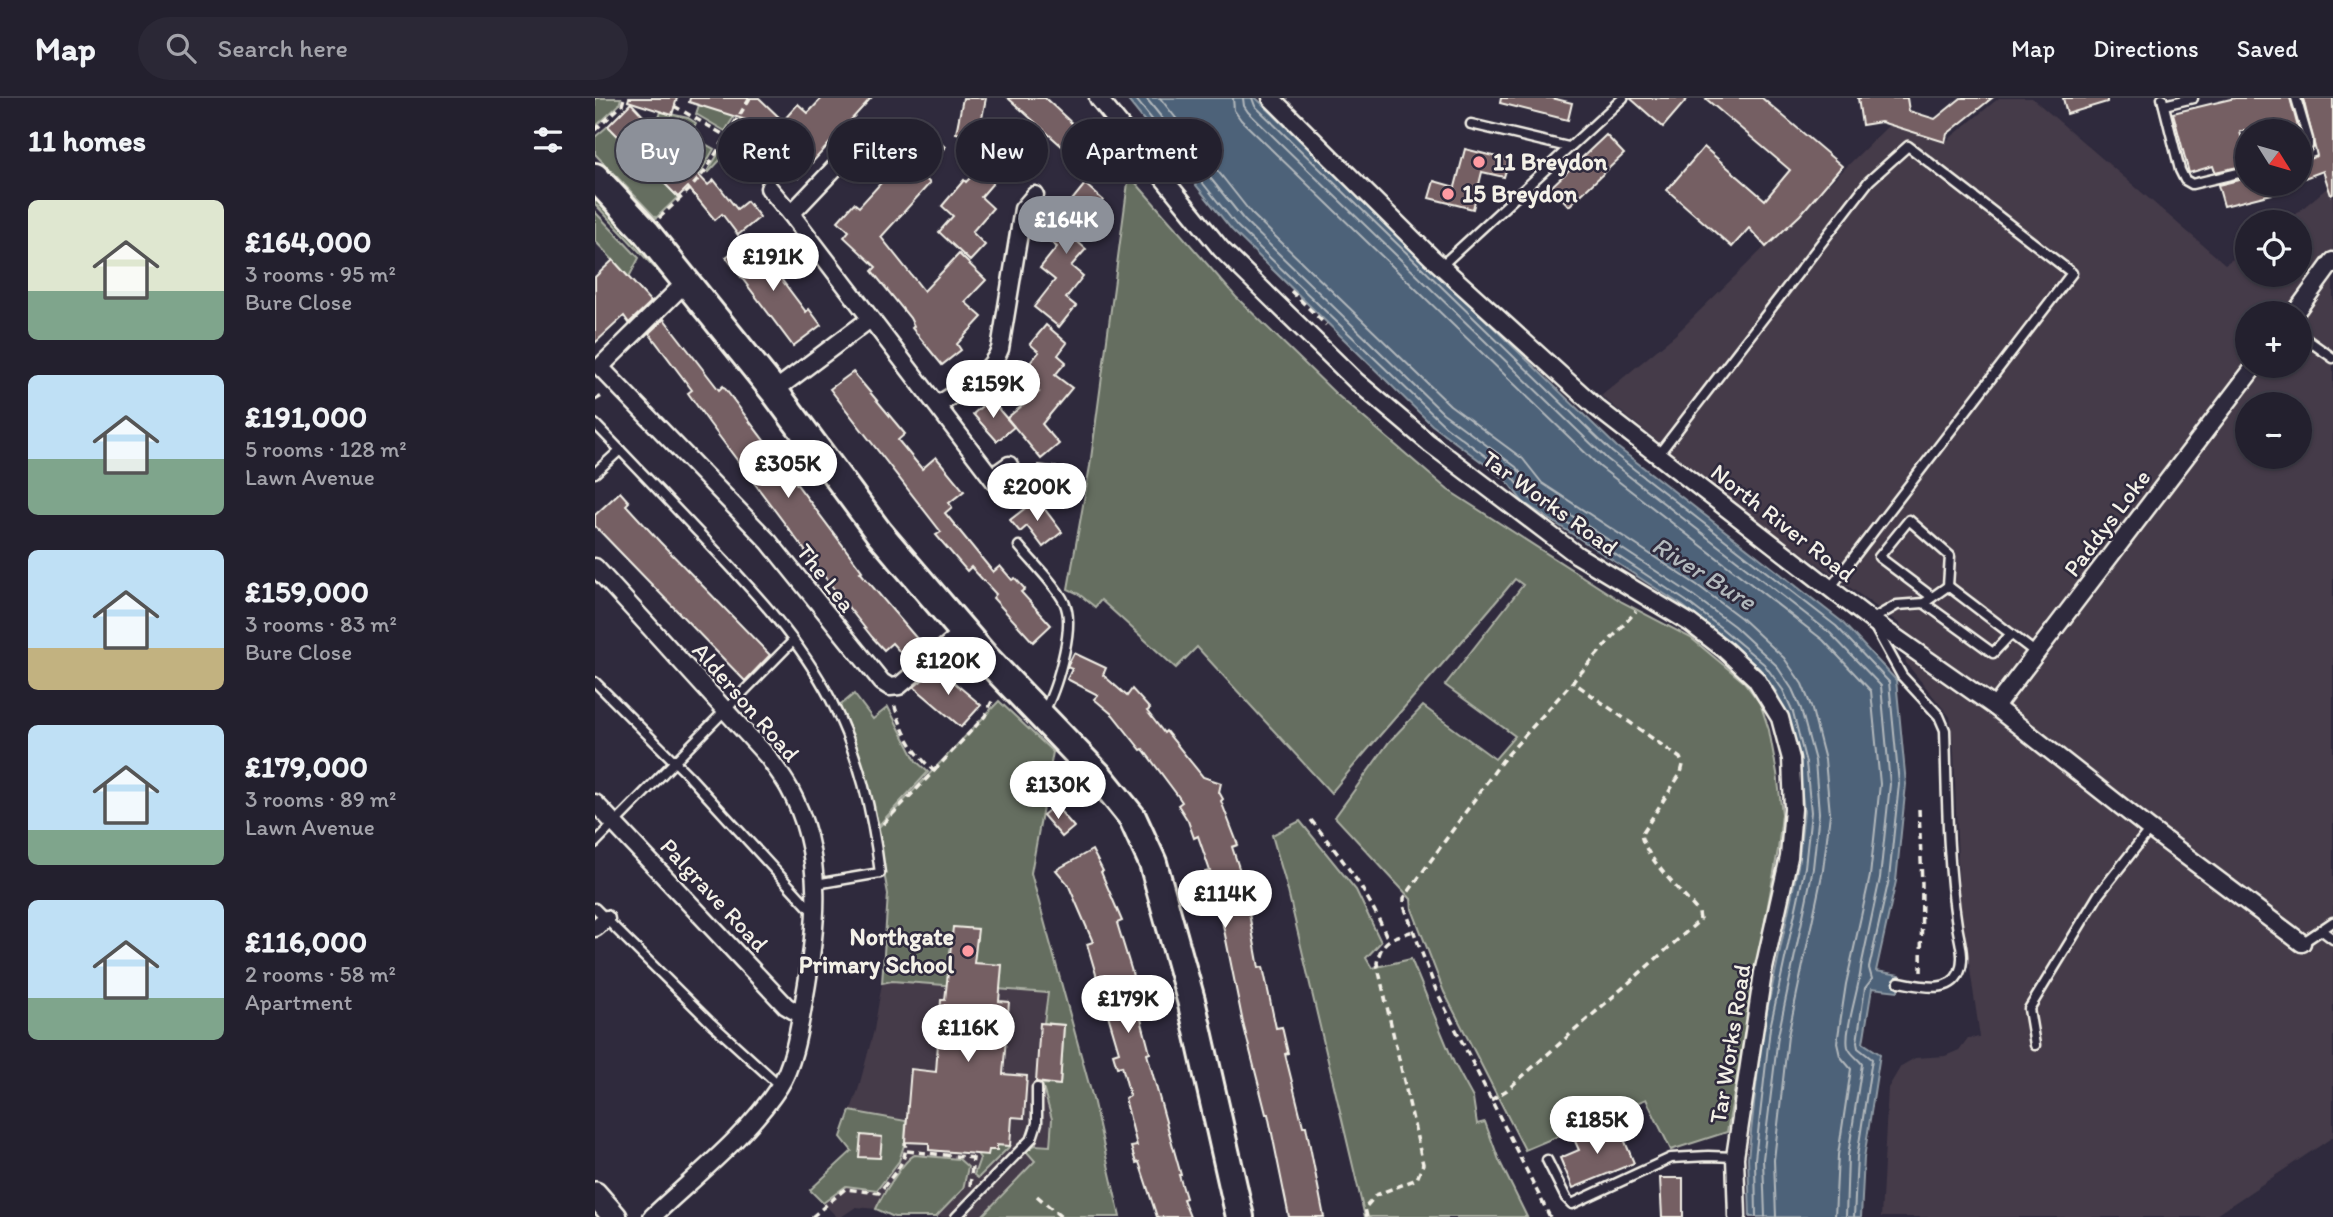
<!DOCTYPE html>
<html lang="en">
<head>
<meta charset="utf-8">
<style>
	body { margin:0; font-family:Itim,sans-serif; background:#2b2836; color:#f1f3f6; height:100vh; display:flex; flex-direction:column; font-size:26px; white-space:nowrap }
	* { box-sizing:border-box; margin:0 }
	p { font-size:23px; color:#a3a3aa }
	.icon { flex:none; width:38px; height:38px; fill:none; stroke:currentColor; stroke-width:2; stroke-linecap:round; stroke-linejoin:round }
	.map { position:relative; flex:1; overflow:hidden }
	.panel { display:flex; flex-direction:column; background:#23202e; width:595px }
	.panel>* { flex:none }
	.banner { position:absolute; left:21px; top:21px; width:665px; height:63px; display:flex; gap:14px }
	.needle { width:46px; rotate:127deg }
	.buttons { position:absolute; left:1640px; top:21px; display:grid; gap:14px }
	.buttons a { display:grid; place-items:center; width:77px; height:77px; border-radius:50%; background:#23202e; box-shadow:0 2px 5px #0004,0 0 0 2px #403e4a; font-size:35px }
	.price { position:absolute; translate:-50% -60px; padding:0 16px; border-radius:24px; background:#fff; color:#222; font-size:23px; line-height:46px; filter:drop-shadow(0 2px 4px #0008) }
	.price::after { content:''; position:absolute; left:50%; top:42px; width:21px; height:16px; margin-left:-10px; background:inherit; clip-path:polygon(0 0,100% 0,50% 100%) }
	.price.active { background:#8c9099; color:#fff }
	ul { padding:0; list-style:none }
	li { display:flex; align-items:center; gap:21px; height:175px; padding:0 28px }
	li span { display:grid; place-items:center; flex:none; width:196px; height:140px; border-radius:10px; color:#555 }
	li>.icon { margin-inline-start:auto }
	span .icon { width:84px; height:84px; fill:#fffc; stroke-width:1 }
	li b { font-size:30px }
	h2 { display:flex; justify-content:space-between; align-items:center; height:84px; padding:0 28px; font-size:30px }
	.pill { padding:0 24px; border-radius:32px; background:#23202e; box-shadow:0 2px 5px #0004,0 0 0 2px #403e4a; font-size:24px; line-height:63px }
	.pill.active { background:#8c9099; color:#fff }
	header { display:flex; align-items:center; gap:42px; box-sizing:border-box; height:98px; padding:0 35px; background:#23202e; border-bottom:2px solid #403e4a }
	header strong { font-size:33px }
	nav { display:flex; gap:38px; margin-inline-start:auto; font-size:24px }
	.search { width:490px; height:63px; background:#2b2836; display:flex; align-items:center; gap:18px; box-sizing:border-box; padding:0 24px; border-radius:38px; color:#a3a3aa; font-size:26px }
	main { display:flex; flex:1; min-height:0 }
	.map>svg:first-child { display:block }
	.built { fill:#443a48; fill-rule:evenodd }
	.green { fill:#656e61; stroke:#acb0a4; stroke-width:2 }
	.water { fill:#4e6279; stroke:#909ba5; stroke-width:2 }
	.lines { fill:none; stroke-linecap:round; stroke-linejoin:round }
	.shore { stroke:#b2b8bc; stroke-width:2 }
	.building { fill:#755e63; stroke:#f4f1e8; stroke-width:2 }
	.lane-casing { stroke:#f4f1e8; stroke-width:13 }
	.street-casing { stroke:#f4f1e8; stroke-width:21 }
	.secondary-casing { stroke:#f4f1e8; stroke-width:28 }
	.primary-casing { stroke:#f4f1e8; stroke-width:32 }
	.path { stroke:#f4f1e8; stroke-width:3.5; stroke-dasharray:7 5; stroke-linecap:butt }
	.lane { stroke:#2f2a3d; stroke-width:8 }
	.street { stroke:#2f2a3d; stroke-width:16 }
	.secondary { stroke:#2f2a3d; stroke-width:23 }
	.primary { stroke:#2f2a3d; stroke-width:26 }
	.poi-dot { fill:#ff9aa2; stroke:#2f2a3d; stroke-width:2.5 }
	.labels { text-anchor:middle; stroke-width:5; stroke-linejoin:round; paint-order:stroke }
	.poi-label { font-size:24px; font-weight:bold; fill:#f4f1e8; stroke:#2f2a3d; text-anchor:start }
	.street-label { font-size:24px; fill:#f4f1e8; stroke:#2f2a3d }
	.water-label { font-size:26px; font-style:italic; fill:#b2b8bc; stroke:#2f2a3d }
</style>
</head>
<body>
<header>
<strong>Map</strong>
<div class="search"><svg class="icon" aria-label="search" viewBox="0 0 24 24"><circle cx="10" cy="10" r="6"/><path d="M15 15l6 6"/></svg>Search here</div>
<nav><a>Map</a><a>Directions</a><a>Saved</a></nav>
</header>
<main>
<section class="panel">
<h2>11 homes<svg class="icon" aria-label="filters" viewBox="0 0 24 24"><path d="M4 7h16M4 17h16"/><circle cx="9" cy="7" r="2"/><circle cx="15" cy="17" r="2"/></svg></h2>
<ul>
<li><span style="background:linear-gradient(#dfe7d0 65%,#7fa58c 0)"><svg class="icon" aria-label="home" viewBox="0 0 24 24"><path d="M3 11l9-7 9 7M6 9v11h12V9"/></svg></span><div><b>£164,000</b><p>3 rooms · 95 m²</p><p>Bure Close</p></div></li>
<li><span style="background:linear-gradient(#bfe0f5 60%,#7fa58c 0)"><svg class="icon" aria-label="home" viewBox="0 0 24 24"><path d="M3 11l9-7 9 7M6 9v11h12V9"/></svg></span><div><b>£191,000</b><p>5 rooms · 128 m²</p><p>Lawn Avenue</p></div></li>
<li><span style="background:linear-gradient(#bfe0f5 70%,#c2b280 0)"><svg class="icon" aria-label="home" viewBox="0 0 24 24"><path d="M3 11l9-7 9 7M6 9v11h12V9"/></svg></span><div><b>£159,000</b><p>3 rooms · 83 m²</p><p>Bure Close</p></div></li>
<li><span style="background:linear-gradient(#bfe0f5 75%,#7fa58c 0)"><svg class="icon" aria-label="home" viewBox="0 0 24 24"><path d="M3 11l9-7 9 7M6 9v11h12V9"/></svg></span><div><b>£179,000</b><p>3 rooms · 89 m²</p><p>Lawn Avenue</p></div></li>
<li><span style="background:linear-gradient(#bfe0f5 70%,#7fa58c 0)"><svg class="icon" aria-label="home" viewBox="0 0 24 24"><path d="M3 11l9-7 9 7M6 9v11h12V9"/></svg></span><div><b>£116,000</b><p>2 rooms · 58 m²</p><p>Apartment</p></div></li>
</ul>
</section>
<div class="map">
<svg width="1738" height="1119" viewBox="0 0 1738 1119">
	<rect width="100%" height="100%" fill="#2f2a3d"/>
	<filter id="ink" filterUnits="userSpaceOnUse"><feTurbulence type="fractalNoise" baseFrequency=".0143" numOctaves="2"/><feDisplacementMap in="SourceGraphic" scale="14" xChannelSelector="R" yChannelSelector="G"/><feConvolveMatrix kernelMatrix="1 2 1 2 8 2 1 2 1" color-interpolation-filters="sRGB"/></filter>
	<g filter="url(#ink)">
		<g class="built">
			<path d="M1404,0H1437L1630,166L1652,152V177H1704V124H1691L1738,85V1039L1618,1119H1286L1293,990L1306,968L1320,960L1350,958L1364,952L1373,940L1385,939L1364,797L1359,654L1355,619L1311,565L1305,526L1146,410L1006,298L1080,237L1294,27L1350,44ZM1652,215H1704V268H1652ZM1652,306H1704V359H1652Z"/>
			<polygon points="404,603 458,654 436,775 498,1001 394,1119 299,1119 281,1111 261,1109 246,1119 242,1119 215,1092 257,1053 246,1039 263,992 279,932 287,885 291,841 293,796 281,732"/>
		</g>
		<g class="green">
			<polygon points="0,0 26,0 24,7 0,29"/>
			<polygon points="104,7 140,17 130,33 101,16"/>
			<polygon points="66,14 93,20 101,25 94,37 119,51 104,77 60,31"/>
			<polygon points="147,19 157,28 114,74 113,72"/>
			<polygon points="13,28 83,99 61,120 0,56 0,39"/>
			<path d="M534,77L641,199L741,296L853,392L1027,504L1096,540L1149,584L1165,605L1174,632L1182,675L1187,716L1183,752L1132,1034L1076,1052L1051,1001L930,1052L849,894L817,811L816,801L740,719L794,644L828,608L900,661L920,638L850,587L928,487L920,481C860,554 796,622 736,695L602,549L581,570L506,502L500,509L484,496L473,491L495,368Z"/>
			<polygon points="0,96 74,177 70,181 0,106"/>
			<polygon points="0,114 44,160 34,179 0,143"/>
			<polygon points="259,596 278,621 293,609 321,663 333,674 284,727 258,646 241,611"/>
			<polygon points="404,603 458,654 436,775 498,1001 525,1119 386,1119 440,1063 431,1053 440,1047 455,1048 457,1021 447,986 465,987 469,927 449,925 453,895 297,883 287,885 293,796 281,732"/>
			<polygon points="705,723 761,792 786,844 771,860 777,870 816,861 859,965 878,1000 882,1026 890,1024 904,1062 932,1119 770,1119 692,789 677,737"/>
			<polygon points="255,1013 311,1023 310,1044 304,1063 282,1092 251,1088 228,1105 215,1092 257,1053 246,1039"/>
			<polygon points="402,1047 415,1048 383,1080 379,1077 385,1060 382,1056 394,1052 402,1052"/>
			<path d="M320,1057L364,1061L373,1069L368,1091L341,1119H299L281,1111C286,1099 310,1060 320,1057Z"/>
		</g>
		<polygon class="water" points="531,0 661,0 1022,349 1246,523 1301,582 1311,686 1301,783 1281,873 1305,877 1303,893 1277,890 1268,945 1285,956 1269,1060 1266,1119 1155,1119 1153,1060 1167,936 1203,768 1209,714 1204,667 1191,616 1182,595 1164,570 1121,534 1088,508 928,404 911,382 837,327 637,132"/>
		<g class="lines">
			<g class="shore">
				<polyline points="540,0 642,128 850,328 916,377 933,399 1091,503 1125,529 1169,566 1188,592 1198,614 1211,665 1216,714 1210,769 1175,930 1160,1061 1161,1119"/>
				<polyline points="551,0 649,122 848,315 921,369 939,393 1096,496 1139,528 1181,567 1197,591 1206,611 1220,663 1224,715 1218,770 1183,938 1168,1061 1170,1119"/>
				<polyline points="565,0 656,115 855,307 928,361 947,385 1102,487 1146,520 1189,560 1207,586 1216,608 1230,662 1235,716 1228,772 1193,938 1179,1062 1181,1119"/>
				<polyline points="638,0 639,12 646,22 1005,369 1228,542 1276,593 1285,686 1275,778 1251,886 1242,945 1245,958 1256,971 1243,1057 1240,1119"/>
				<path d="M648,0L649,8L653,14L1012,361L1235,535L1286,588L1295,686L1285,780L1266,869C1265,888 1249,932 1253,949C1256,957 1263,960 1267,966L1253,1058L1251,1119"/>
				<polyline points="657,0 660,8 1017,354 1241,528 1294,584 1304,686 1294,781 1274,870 1277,881 1270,890 1262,944 1263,950 1277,961 1262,1059 1259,1119"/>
			</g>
		</g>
		<g class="building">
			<polygon points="34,0 82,0 77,17 33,3"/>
			<polygon points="95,0 164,0 188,23 203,6 213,15 227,0 276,0 203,80 180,59 165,76 158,71 144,51 167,27 94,4"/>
			<polygon points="368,0 391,0 383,40 361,35"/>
			<polygon points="413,0 450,0 513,59 498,76"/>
			<polygon points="906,0 957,0 977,5 973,22 905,5"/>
			<polygon points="1035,0 1093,0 1068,29"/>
			<polygon points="1110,0 1167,0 1247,68 1205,117 1171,149 1154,130 1137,149 1072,92 1109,49 1170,102 1195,72"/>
			<polygon points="1263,0 1312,0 1314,13 1340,21 1366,0 1397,0 1352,36 1350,44 1286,24 1267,27"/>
			<polygon points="1468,0 1512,0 1512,4 1472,16"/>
			<polygon points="1640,0 1695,0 1704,33 1645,33 1652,67 1620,74 1618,68 1594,75 1578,15"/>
			<polygon points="1708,0 1738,0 1738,96 1736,97 1728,73 1704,82 1704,65 1722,58"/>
			<polygon points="36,5 113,87 119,82 142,111 152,103 165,119 143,137 127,116 120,122 93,89 83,99 13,28"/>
			<polygon points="323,24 350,49 325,76 335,85 286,139 329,193 364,156 391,182 370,204 387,219 362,246 366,252 347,267 317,230 319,228 315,220 277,173 281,169 249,139 254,133 243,123 259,105 264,109 318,50 308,40"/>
			<polygon points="1011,37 1029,56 974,108 956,89"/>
			<polygon points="870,51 914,62 909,79 887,74 878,111 834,100 839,83 860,89"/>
			<polygon points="383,72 398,85 386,99 398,110 377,134 390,147 375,163 344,134 358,118 347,108 369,82 371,84"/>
			<polygon points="1652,80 1652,86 1696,86 1697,91 1629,108 1623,87"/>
			<polygon points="490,86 508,102 477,139 491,151 476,168 488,178 471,200 481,208 464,229 439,209 460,182 445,170 462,149 448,138"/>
			<polygon points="156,141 211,214 214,211 226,227 198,248 131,159"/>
			<polygon points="18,162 56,204 34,225 29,218 0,245 0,179"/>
			<polygon points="69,221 124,292 128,288 267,473 265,474 329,549 324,554 326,556 315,565 297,545 289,552 277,539 232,482 115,326 93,295 97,292 54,235"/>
			<polygon points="451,227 472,245 463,257 471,264 460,277 477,290 447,326 464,346 446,361 412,320 444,294 424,278 444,254 435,246"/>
			<polygon points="258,274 310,336 303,342 327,371 341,359 369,393 354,405 357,409 350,415 398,474 405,468 417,482 420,480 430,491 426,494 456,527 438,544 398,500 401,496 376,469 372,473 341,437 346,434 235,291"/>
			<polygon points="395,301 419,329 402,343 378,316"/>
			<polygon points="444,367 461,369 460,376 476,378 473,399 440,395"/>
			<polygon points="25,394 34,404 31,407 65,444 175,557 150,583 0,428 0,417"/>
			<polygon points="442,401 467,434 448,449 432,428 425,434 415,422"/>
			<polygon points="479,555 511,570 508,577 532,598 537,591 555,611 552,613 569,635 571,633 608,679 626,685 624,694 628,701 626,703 643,747 637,749 647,779 654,779 661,808 653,810 664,870 668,869 681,930 687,929 693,955 690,956 708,1028 711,1028 729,1119 694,1119 673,1016 671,1016 648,925 626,817 618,788 615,789 610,774 615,773 603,738 599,740 593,723 583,707 587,704 583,698 548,651 546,652 518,617 499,601 503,597 472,581 477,571 472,569"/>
			<polygon points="342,570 386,607 366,629 319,589"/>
			<polygon points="460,707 479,729 467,739 448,717"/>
			<polygon points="497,752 508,773 506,774 527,823 522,825 537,874 544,906 542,906 555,955 552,956 586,1077 584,1077 591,1100 588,1101 595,1119 562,1119 544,1064 541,1065 536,1049 542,1048 530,1000 535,998 527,968 522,969 518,956 524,954 492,846 498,844 473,786 461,772"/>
			<polygon points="358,829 383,831 379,865 407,867 404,903 414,904 408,976 432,978 429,1020 417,1019 415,1048 402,1047 402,1052 394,1052 393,1057 334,1052 334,1045 310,1044 316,971 341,974 346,902 350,902"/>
			<polygon points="445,925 469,927 465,987 441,984"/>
			<polygon points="1023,1027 1039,1065 978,1090 965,1060 984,1052 979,1041 1004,1031 1006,1035"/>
			<polygon points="266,1037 287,1039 285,1060 264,1059"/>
			<polygon points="1065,1080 1088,1080 1088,1119 1067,1119"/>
		</g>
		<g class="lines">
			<g class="lane-casing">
				<g id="lane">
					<polyline points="1567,0 1585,72 1590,82 1597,86 1652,73"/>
					<polyline points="1701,0 1713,41 1713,48 1704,59"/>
					<polyline points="1569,7 1598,0"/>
					<polyline points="876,26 973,49"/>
					<polyline points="846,168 1028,0"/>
					<polyline points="1704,236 1738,260"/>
					<path d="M0,326C35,362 69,398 103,434C152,486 203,538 236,602C265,660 277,712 285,775L221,786"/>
					<polyline points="1063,357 1274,83 1313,48 1477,175 1235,490"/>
					<polyline points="0,375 25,352"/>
					<path d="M424,448C435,462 467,493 471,509C479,533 461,593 448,615"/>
					<polyline points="1337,499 1284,459 1314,422 1355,458 1353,488"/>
					<polyline points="1329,505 1398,555 1416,536"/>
					<polyline points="0,584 93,677 219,815"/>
					<polyline points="0,745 198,543"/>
					<polyline points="0,810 116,925 184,987"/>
					<polyline points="1726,832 1738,841"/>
					<polyline points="1707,845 1738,824"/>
					<path d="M1304,884C1322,887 1354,897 1364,875C1371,860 1364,842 1362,827C1352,763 1352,697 1350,632L1344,618L1307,578L1276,522L1302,507L1329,505L1353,488L1441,555"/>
					<polyline points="1440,947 1434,911 1504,796 1555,731"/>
					<polyline points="952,1062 971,1100 977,1106 1076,1060 1113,1058 1140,1059"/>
					<polyline points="361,1119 437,1040 442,1025 442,990"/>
				</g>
			</g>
			<g class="street-casing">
				<g id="street">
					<polyline points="503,0 626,151 761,283 834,345 982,457 1095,525 1130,552 1161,581 1185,620 1196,661 1198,711 1194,759 1168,875 1140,1059 1142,1119"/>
					<polyline points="676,0 836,159 1002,310 1276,522 1400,609 1555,731 1707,845"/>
					<polyline points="271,37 196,116 410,397"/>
					<polyline points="255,53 272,68"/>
					<polyline points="174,90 196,116"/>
					<polyline points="91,184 5,269 174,444 287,584 295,589 304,588 368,534"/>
					<polyline points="1700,215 1738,163"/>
					<polyline points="179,293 275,221"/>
					<path d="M343,307C366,291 395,278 405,251L428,111L440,97"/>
					<polyline points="397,379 414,367"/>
					<path d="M0,469L173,659C180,669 188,679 194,690C231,757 222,831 209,903C204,930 199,966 184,989C151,1039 100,1078 57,1119"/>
					<polyline points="1400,609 1660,268"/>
					<polyline points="0,705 191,908 206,917"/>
					<polyline points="0,830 11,821"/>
				</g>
			</g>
			<g class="secondary-casing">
				<polyline id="secondary" points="0,1096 20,1119"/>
			</g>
			<g class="primary-casing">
				<polyline id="primary" points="0,79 51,134 179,293 284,435 390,559 504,678 537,719 558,765 596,902 645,1119"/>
			</g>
			<g class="path">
				<polyline points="79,8 131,38"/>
				<polyline points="0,32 27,7 29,0"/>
				<polyline points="64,120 94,92 110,73 155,0"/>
				<polyline points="696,193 731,227"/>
				<polyline points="0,302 10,296"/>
				<polyline points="339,673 390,618 399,599"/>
				<polyline points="1324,711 1327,786 1326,875"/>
				<path d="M716,722C749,763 773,793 793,842"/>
				<path d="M288,726L339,673C317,654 306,632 299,605"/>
				<path d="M896,1002L912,992L1105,822L1104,815C1088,795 1051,761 1046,737L1086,675L1088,667L1085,660L978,584"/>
				<polyline points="312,1053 378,1060 378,1055"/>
				<polyline points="375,1088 378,1060"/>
				<polyline points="442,1098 466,1119"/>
				<path d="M217,1119L250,1091L284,1095C295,1079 314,1064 310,1044"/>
				<path d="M772,1119L770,1110L781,1097L822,1081L828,1066L782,865C787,840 796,841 818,833"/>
				<polyline points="955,1119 841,892 809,808 809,800 907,663 1041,513"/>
			</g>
			<use href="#lane" class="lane"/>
			<use href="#street" class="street"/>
			<use href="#secondary" class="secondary"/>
			<use href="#primary" class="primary"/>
		</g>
	</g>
	<g class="poi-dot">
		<circle cx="884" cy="64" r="7"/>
		<circle cx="853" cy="96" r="7"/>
		<circle cx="373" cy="853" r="7"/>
	</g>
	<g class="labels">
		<g class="poi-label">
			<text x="898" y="72">11 Breydon</text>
			<text x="867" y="104">15 Breydon</text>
			<text x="359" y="847" text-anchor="end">Northgate<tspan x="359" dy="28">Primary School</tspan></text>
		</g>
		<g class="street-label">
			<text transform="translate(955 405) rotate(36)" y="8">Tar Works Road</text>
			<text transform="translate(1188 425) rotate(38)" y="8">North River Road</text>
			<text transform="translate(1512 425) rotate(-53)" y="8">Paddys Loke</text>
			<text transform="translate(231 480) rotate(52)" y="8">The Lea</text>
			<text transform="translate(151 604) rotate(49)" y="8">Alderson Road</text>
			<text transform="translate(119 797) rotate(47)" y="8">Palgrave Road</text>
			<text transform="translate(1135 946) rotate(-81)" y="8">Tar Works Road</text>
		</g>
		<g class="water-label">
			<text transform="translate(1109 475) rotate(32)" y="9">River Bure</text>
		</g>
	</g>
</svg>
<div class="buttons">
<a><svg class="needle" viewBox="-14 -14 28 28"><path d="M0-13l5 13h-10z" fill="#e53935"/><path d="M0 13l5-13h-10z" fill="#a3a3aa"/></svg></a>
<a><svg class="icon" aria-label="locate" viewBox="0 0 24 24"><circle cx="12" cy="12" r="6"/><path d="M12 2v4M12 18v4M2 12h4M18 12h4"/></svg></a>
<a>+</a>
<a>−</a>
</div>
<b class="price active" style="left:471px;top:158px">£164K</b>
<b class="price" style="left:178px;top:195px">£191K</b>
<b class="price" style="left:398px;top:322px">£159K</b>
<b class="price" style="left:193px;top:402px">£305K</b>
<b class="price" style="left:442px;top:425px">£200K</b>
<b class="price" style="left:353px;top:599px">£120K</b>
<b class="price" style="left:463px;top:723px">£130K</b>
<b class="price" style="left:630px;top:832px">£114K</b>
<b class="price" style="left:533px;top:937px">£179K</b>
<b class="price" style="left:373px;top:966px">£116K</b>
<b class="price" style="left:1002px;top:1058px">£185K</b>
<div class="banner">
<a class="pill active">Buy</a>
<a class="pill">Rent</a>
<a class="pill">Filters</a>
<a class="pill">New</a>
<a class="pill">Apartment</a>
</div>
</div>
</main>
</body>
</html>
